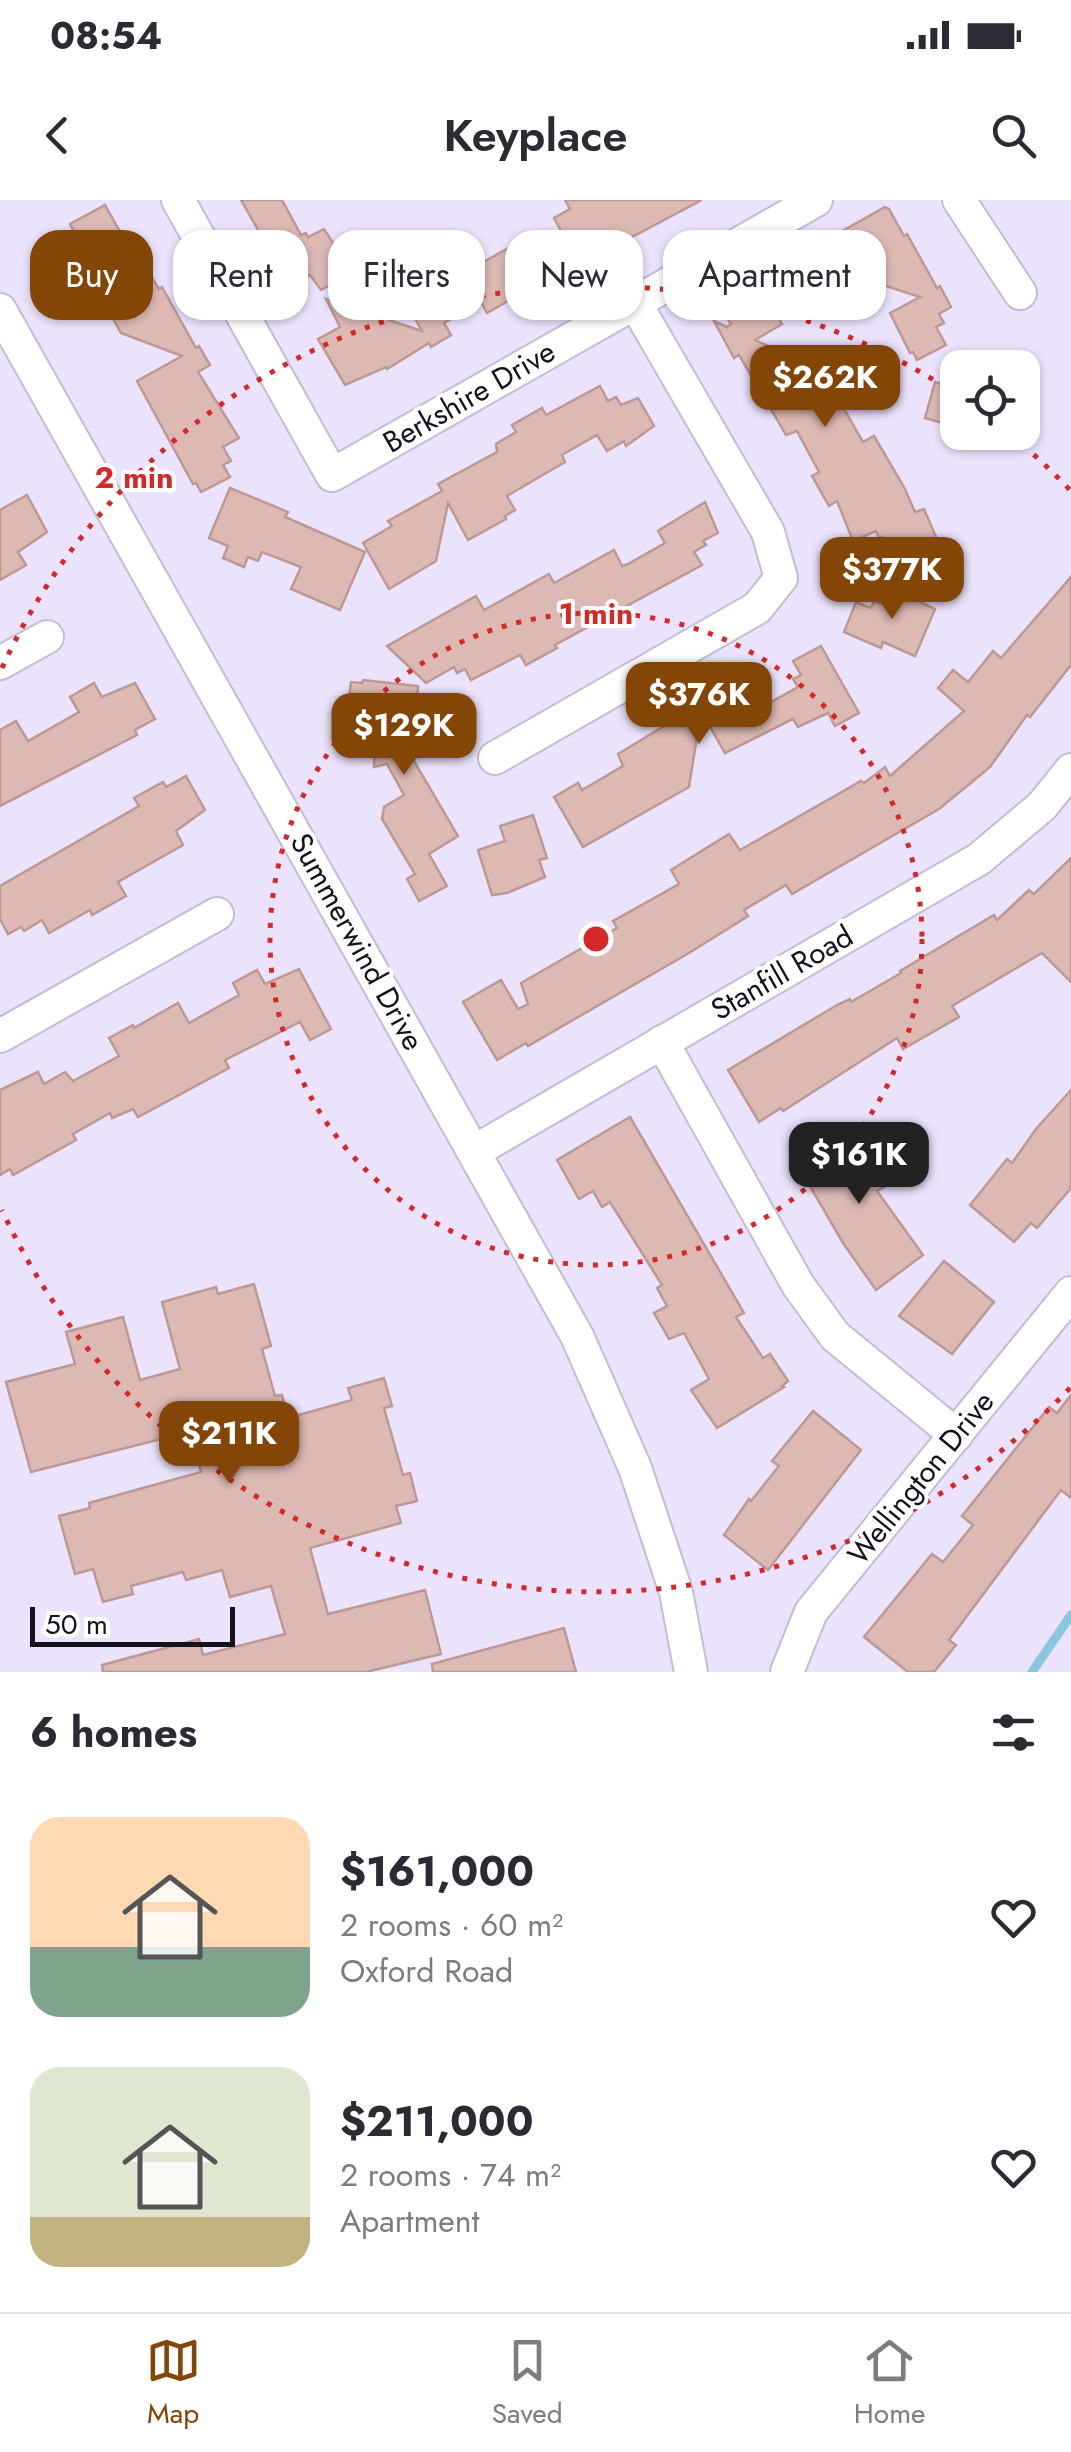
<!DOCTYPE html>
<html lang="en">
<head>
<meta charset="utf-8">
<style>
	body { margin:0; font-family:Jost,sans-serif; background:#f7f7f7; color:#2b2b33; height:100vh; display:flex; flex-direction:column; font-size:38px; white-space:nowrap }
	* { box-sizing:border-box; margin:0 }
	p { font-size:32px; color:#7c7c81 }
	.icon { flex:none; width:55px; height:55px; fill:none; stroke:currentColor; stroke-width:2; stroke-linecap:round; stroke-linejoin:round }
	.map { position:relative; height:1472px; overflow:hidden }
	.sheet { display:flex; flex-direction:column; background:#fff; flex:1 }
	.sheet>* { flex:none }
	.banner { position:absolute; left:30px; top:30px; width:1012px; height:90px; display:flex; gap:20px }
	.tools { position:absolute; left:940px; top:150px; display:grid; gap:20px }
	.tools a { display:grid; place-items:center; width:100px; height:100px; border-radius:20px; background:#fff; box-shadow:0 2px 8px #0004; font-size:50px }
	.scale { position:absolute; left:30px; bottom:25px; width:205px; box-sizing:border-box; padding-left:10px; border:5px solid #15121c; border-top:0; font-size:28px; line-height:35px; white-space:nowrap; color:#15121c; -webkit-text-stroke:8px #fff; paint-order:stroke }
	.price { position:absolute; translate:-50% -85px; padding:0 22px; border-radius:20px; background:#844607; color:#fff; font-size:32px; line-height:65px; filter:drop-shadow(0 2px 5px #0008) }
	.price::after { content:''; position:absolute; left:50%; top:60px; width:30px; height:22px; margin-left:-15px; background:inherit; clip-path:polygon(0 0,100% 0,50% 100%) }
	.price.on { background:#222; color:#fff }
	ul { padding:0; list-style:none }
	li { display:flex; align-items:center; gap:30px; height:250px; padding:0 30px }
	li span { display:grid; place-items:center; flex:none; width:280px; height:200px; border-radius:30px; color:#555 }
	li>.icon { margin-inline-start:auto }
	span .icon { width:120px; height:120px; fill:#fffc; stroke-width:1 }
	li b { font-size:42px }
	h2 { display:flex; justify-content:space-between; align-items:center; height:120px; padding:0 30px; font-size:42px }
	.pill { padding:0 35px; border-radius:30px; background:#fff; box-shadow:0 2px 8px #0004; font-size:35px; line-height:90px }
	.pill.on { background:#844607; color:#fff }
	.status { display:flex; justify-content:space-between; align-items:center; height:70px; padding:0 50px; background:#fff; direction:ltr }
	.status svg { height:28px; fill:currentColor }
	header { display:flex; justify-content:space-between; align-items:center; height:130px; padding:0 30px; background:#fff; font-size:45px; font-weight:600 }
	.dock { display:flex; justify-content:space-around; align-items:center; height:140px; border-top:2px solid #e1e1e2; background:#fff; font-size:28px; color:#7c7c81 }
	.dock a { display:grid; justify-items:center; gap:5px }
	.dock .on { color:#844607 }
	.map>svg:first-child { display:block }
	.lines { fill:none; stroke-linecap:round; stroke-linejoin:round }
	.stream { stroke:#8bc6e1; stroke-width:9 }
	.building { fill:#ddb9b4; stroke:#bc9995; stroke-width:2.5 }
	.minor-casing { stroke:#c4bbd8; stroke-width:36 }
	.minor { stroke:#fff; stroke-width:32 }
	.ring { fill:none; stroke:#d62828; stroke-width:5; stroke-dasharray:5 10 }
	.labels { text-anchor:middle; stroke-width:8; stroke-linejoin:round; paint-order:stroke }
	.street-label { font-size:30px; fill:#15121c; stroke:#fff }
	.centre { fill:#d62828; stroke:#fff; stroke-width:5 }
	.ring-label { font-size:30px; text-anchor:middle; font-weight:bold; fill:#d62828; stroke:#fff; stroke-width:8; stroke-linejoin:round; paint-order:stroke }
</style>
</head>
<body>
<div class="status"><b>08:54</b><svg viewBox="0 0 49 12"><path d="M0 12V9h3v3zM5 12V6h3v6zM10 12V3h3v9zM15 12V0h3v12zM26 1h20v11H26zM47 4h2v5h-2z"/></svg></div>
<header><svg class="icon" aria-label="back" viewBox="0 0 24 24"><path d="M15 5l-7 7 7 7"/></svg>Keyplace<svg class="icon" aria-label="search" viewBox="0 0 24 24"><circle cx="10" cy="10" r="6"/><path d="M15 15l6 6"/></svg></header>
<div class="map">
<svg width="1071" height="1472" viewBox="0 0 1071 1472">
	<rect width="100%" height="100%" fill="#ebe3fc"/>
	<g class="lines">
		<polyline class="stream" points="1032,1472 1071,1415"/>
	</g>
	<g class="building">
		<polygon points="241,0 282,0 301,35 306,33 308,37 324,29 346,63 343,64 349,75 321,90 310,75 303,79 299,72 286,79"/>
		<polygon points="565,0 702,0 600,54 602,57 545,89 547,93 520,108 515,97 487,113 481,102 444,123 451,135 431,147 429,143 387,169 386,167 345,185 318,139 340,127 326,99 422,131 402,95 450,69 455,78 512,46 522,65 559,44 555,37 562,33 554,18 570,9"/>
		<polygon points="105,5 137,62 144,65 159,89 162,87 196,148 199,146 210,165 198,172 239,238 223,247 231,261 223,265 230,277 201,292 196,283 193,284 137,181 182,156 121,133 92,81 85,85 78,72 75,74 58,39 73,30 70,24"/>
		<polygon points="885,7 889,9 904,36 907,34 937,88 940,86 951,107 939,114 944,123 936,127 946,145 917,160 913,152 910,153 890,113 920,97 858,77 846,55 850,53 839,33"/>
		<polygon points="757,79 777,109 774,110 782,124 755,140 809,164 816,160 863,242 874,236 904,287 915,312 924,309 937,339 892,358 883,337 879,338 876,331 853,341 837,301 829,306 812,276 819,272 797,231 786,235 739,155 734,158 714,121 727,127 731,124 727,118 735,113 726,96"/>
		<polygon points="935,182 958,189 958,227 925,218"/>
		<polygon points="600,186 608,201 616,197 621,205 638,198 654,226 626,246 624,241 607,251 597,235 562,255 565,262 507,296 515,310 505,316 506,319 468,340 448,303 436,361 389,389 363,343 392,326 388,321 442,291 438,284 497,252 496,244 516,232 512,225 542,208 546,215"/>
		<polygon points="230,288 288,312 285,317 365,352 340,410 291,389 301,367 262,352 258,361 248,357 244,367 223,358 228,346 209,338"/>
		<polygon points="27,295 47,332 18,352 26,365 0,380 0,310"/>
		<polygon points="705,302 718,333 703,341 706,345 694,352 702,365 555,445 557,448 526,465 520,455 471,480 465,469 457,473 454,467 426,483 387,446 476,396 484,410 549,374 554,383 614,350 622,366 628,364 665,343 658,331"/>
		<polygon points="1071,377 1071,465 1030,517 1027,515 990,567 972,582 939,609 792,694 786,685 744,710 748,716 689,753 528,846 526,843 497,860 463,802 501,780 518,809 528,804 521,783 617,728 613,721 679,684 671,670 729,634 740,650 861,581 864,583 885,567 890,576 964,511 938,488 953,470 968,482 993,451 1001,458"/>
		<polygon points="889,387 935,409 915,456 883,442 881,448 844,432 856,402 871,408 874,401 881,404"/>
		<polygon points="821,446 859,513 835,526 828,513 798,527 793,519 725,553 701,511 689,587 583,647 554,597 578,583 582,590 623,566 618,554 722,491 726,498 750,486 762,507 798,487 793,479 801,475 793,461"/>
		<polygon points="363,480 418,486 414,561 458,636 429,654 447,686 419,701 407,679 415,674 382,619 384,607 404,595 387,564 374,567 375,535 357,533 359,515 347,514 351,482 362,483"/>
		<polygon points="94,483 102,497 135,483 155,519 135,530 137,535 0,606 0,530 16,521 28,541 79,512 70,497"/>
		<polygon points="186,576 205,610 176,631 183,645 118,682 126,696 92,715 90,710 49,733 42,720 24,731 21,727 8,734 0,719 0,686 139,606 134,598 163,582 166,587"/>
		<polygon points="533,615 547,658 539,660 545,677 507,693 492,695 478,650 505,641 500,626"/>
		<polygon points="1071,658 1071,782 1042,753 952,806 959,817 903,849 897,838 783,911 781,908 759,922 728,870 837,805 850,799 851,802 901,773 900,771 994,715 997,720 1029,690 1034,694"/>
		<polygon points="299,769 331,829 310,840 300,822 225,860 229,868 138,917 133,909 112,918 110,913 73,934 76,940 13,975 10,969 0,975 0,890 38,872 44,884 65,872 73,881 119,856 109,838 133,825 134,828 178,803 189,823 239,795 233,783 257,770 265,784"/>
		<polygon points="1071,890 1071,988 1037,1028 1031,1023 1014,1042 970,1005 1007,959 1012,963 1036,929"/>
		<polygon points="630,917 744,1113 736,1117 763,1158 770,1154 788,1181 782,1186 784,1187 717,1228 691,1190 709,1179 684,1133 669,1139 654,1113 667,1106 657,1088 662,1085 610,1002 602,1007 593,991 579,999 557,960"/>
		<polygon points="857,928 888,985 877,991 923,1055 876,1090 843,1043 796,962"/>
		<polygon points="944,1061 994,1102 952,1154 899,1116"/>
		<polygon points="254,1084 271,1146 262,1149 275,1196 282,1195 288,1218 352,1200 348,1188 384,1178 392,1206 384,1208 403,1275 410,1273 417,1301 396,1306 401,1323 310,1348 328,1414 425,1390 441,1454 366,1472 103,1472 102,1465 199,1439 203,1455 285,1434 271,1386 230,1397 222,1370 186,1380 183,1372 131,1386 133,1394 103,1402 93,1369 75,1374 59,1316 90,1308 89,1303 201,1272 189,1232 31,1272 6,1182 75,1164 66,1132 123,1117 140,1180 180,1169 162,1102 216,1087 218,1094"/>
		<polygon points="1071,1195 1071,1298 1061,1290 949,1440 956,1445 934,1472 908,1472 864,1437 932,1354 943,1362 973,1325 962,1316 1049,1207 1057,1213"/>
		<polygon points="813,1211 861,1250 768,1370 724,1335 749,1299 751,1301 779,1266 772,1261"/>
		<polygon points="564,1428 576,1472 433,1472 432,1464"/>
	</g>
	<g class="lines">
		<g class="minor-casing">
			<g id="minor">
				<polyline points="178,0 332,275 816,0"/>
				<polyline points="959,0 1020,93"/>
				<polyline points="0,110 577,1136 635,1268 676,1392 691,1472"/>
				<polyline points="0,463 47,437"/>
				<polyline points="495,558 757,408 781,378 768,332 635,103"/>
				<polyline points="0,836 217,714"/>
				<polyline points="662,842 798,1085 835,1136 956,1235"/>
				<polyline points="475,951 979,659 1042,606 1071,570"/>
				<polyline points="787,1472 811,1412 1071,1093"/>
			</g>
		</g>
		<use href="#minor" class="minor"/>
	</g>
	<g class="ring">
		<circle cx="596" cy="739" r="326"/>
		<path d="M1070 1188A653 653 0 0 1 2 1010M2 468A653 653 0 0 1 956 194M1011 235A653 653 0 0 1 1070 290"/>
	</g>
	<g class="labels">
		<g class="street-label">
			<text transform="translate(469 197) rotate(-30)" y="10">Berkshire Drive</text>
			<text transform="translate(357 742) rotate(61)" y="10">Summerwind Drive</text>
			<text transform="translate(782 773) rotate(-30)" y="10">Stanfill Road</text>
			<text transform="translate(921 1278) rotate(-51)" y="10">Wellington Drive</text>
		</g>
	</g>
	<circle cx="596" cy="739" r="15" class="centre"/>
	<g class="ring-label">
		<text x="134" y="288">2 min</text>
		<text x="596" y="424">1 min</text>
	</g>
</svg>
<div class="tools">
<a><svg class="icon" aria-label="locate" viewBox="0 0 24 24"><circle cx="12" cy="12" r="6"/><path d="M12 2v4M12 18v4M2 12h4M18 12h4"/></svg></a>
</div>
<div class="scale">50 m</div>
<b class="price" style="left:825px;top:230px">$262K</b>
<b class="price" style="left:892px;top:422px">$377K</b>
<b class="price" style="left:699px;top:547px">$376K</b>
<b class="price" style="left:404px;top:578px">$129K</b>
<b class="price on" style="left:859px;top:1007px">$161K</b>
<b class="price" style="left:229px;top:1286px">$211K</b>
<div class="banner">
<a class="pill on">Buy</a>
<a class="pill">Rent</a>
<a class="pill">Filters</a>
<a class="pill">New</a>
<a class="pill">Apartment</a>
</div>
</div>
<section class="sheet">
<h2>6 homes<svg class="icon" aria-label="filters" viewBox="0 0 24 24"><path d="M4 7h16M4 17h16"/><circle cx="9" cy="7" r="2"/><circle cx="15" cy="17" r="2"/></svg></h2>
<ul>
<li><span style="background:linear-gradient(#ffd9b3 65%,#7fa58c 0)"><svg class="icon" aria-label="home" viewBox="0 0 24 24"><path d="M3 11l9-7 9 7M6 9v11h12V9"/></svg></span><div><b>$161,000</b><p>2 rooms · 60 m²</p><p>Oxford Road</p></div><svg class="icon" aria-label="heart" viewBox="0 0 24 24"><path d="M12 20l-8-8c-3-5 5-10 8-4 3-6 11-1 8 4z"/></svg></li>
<li><span style="background:linear-gradient(#dfe7d0 75%,#c2b280 0)"><svg class="icon" aria-label="home" viewBox="0 0 24 24"><path d="M3 11l9-7 9 7M6 9v11h12V9"/></svg></span><div><b>$211,000</b><p>2 rooms · 74 m²</p><p>Apartment</p></div><svg class="icon" aria-label="heart" viewBox="0 0 24 24"><path d="M12 20l-8-8c-3-5 5-10 8-4 3-6 11-1 8 4z"/></svg></li>
</ul>
</section>
<nav class="dock">
<a class="on"><svg class="icon" aria-label="map" viewBox="0 0 24 24"><path d="M3 6l6-2 6 2 6-2v14l-6 2-6-2-6 2zM9 4v14M15 6v14"/></svg>Map</a>
<a><svg class="icon" aria-label="saved" viewBox="0 0 24 24"><path d="M7 4h10v16l-5-4-5 4z"/></svg>Saved</a>
<a><svg class="icon" aria-label="home" viewBox="0 0 24 24"><path d="M3 11l9-7 9 7M6 9v11h12V9"/></svg>Home</a>
</nav>
</body>
</html>
